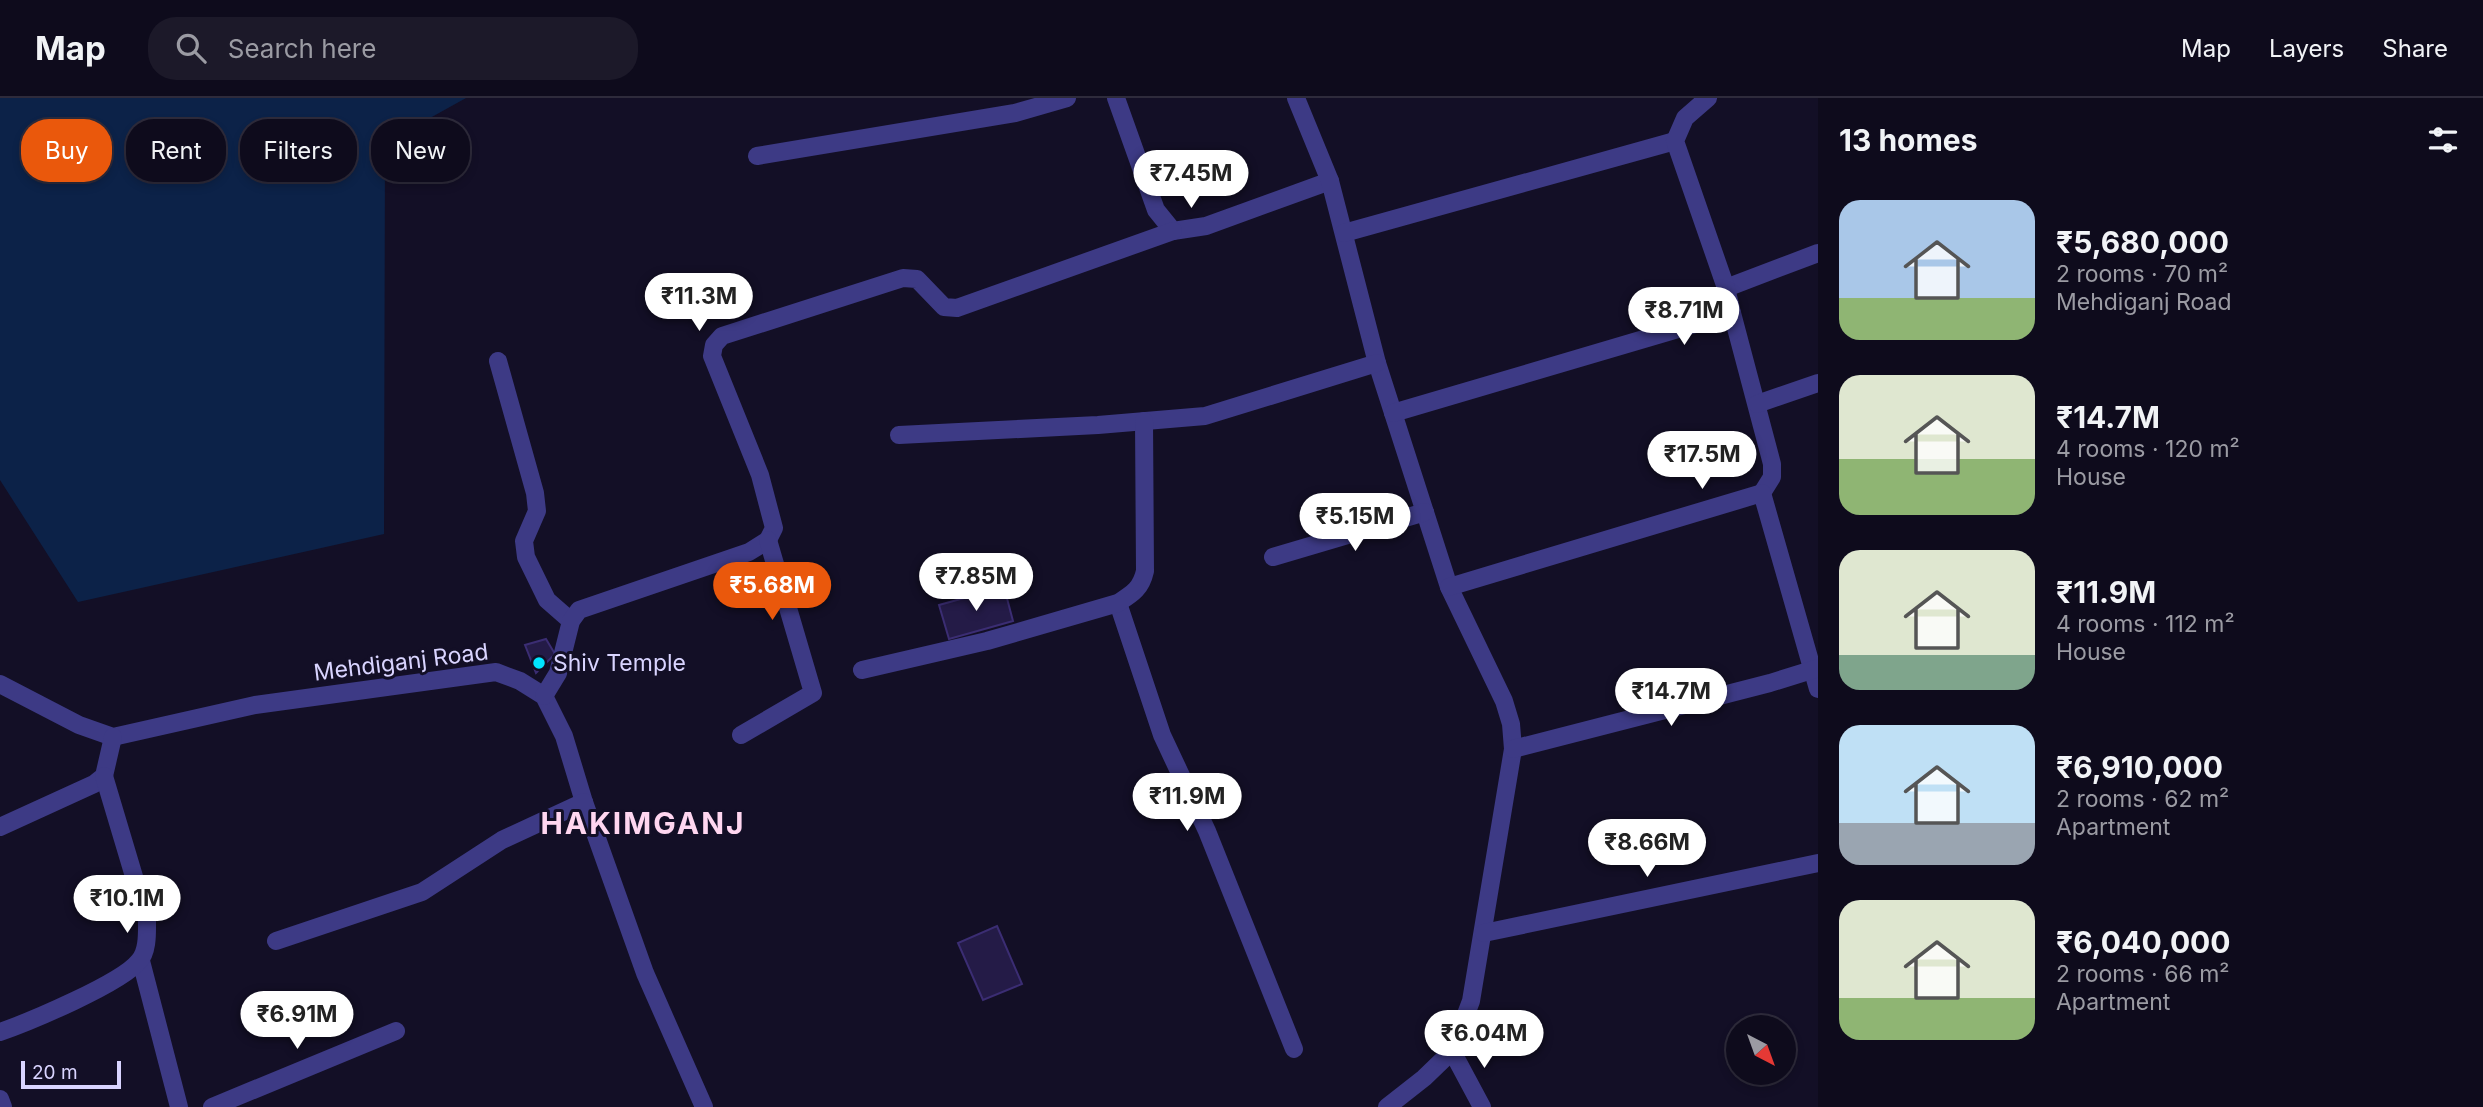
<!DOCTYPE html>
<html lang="en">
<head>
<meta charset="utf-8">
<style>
	body { margin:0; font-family:Inter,sans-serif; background:#1c1929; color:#f1f3f6; height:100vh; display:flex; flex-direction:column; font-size:26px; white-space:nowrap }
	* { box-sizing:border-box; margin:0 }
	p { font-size:23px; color:#9b9ba3 }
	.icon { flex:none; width:38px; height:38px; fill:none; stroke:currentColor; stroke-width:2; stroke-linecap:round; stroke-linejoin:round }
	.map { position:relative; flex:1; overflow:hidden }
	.sheet { display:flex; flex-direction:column; background:#0e0b1c; width:665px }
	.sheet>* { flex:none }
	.guide { position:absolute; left:21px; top:21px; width:665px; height:63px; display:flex; gap:14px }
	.needle { width:46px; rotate:139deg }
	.tools { position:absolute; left:1726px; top:917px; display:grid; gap:14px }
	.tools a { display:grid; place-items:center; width:70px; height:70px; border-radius:50%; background:#0e0b1c; box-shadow:0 4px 10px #0003,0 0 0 2px #2e2b3b; font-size:35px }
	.scale { position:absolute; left:21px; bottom:18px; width:100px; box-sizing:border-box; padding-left:7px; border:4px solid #d9d4ff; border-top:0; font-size:19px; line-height:24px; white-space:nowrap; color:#d9d4ff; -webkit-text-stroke:5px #130f26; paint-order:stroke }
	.price { position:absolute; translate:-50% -60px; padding:0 16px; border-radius:24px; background:#fff; color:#222; font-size:23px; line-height:46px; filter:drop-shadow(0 2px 4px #0008) }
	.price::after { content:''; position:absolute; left:50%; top:42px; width:21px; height:16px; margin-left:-10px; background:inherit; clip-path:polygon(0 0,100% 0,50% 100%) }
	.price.current { background:#ea580c; color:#fff }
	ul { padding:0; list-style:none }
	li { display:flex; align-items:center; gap:21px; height:175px; padding:0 21px }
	li span { display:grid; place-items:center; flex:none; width:196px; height:140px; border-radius:21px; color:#555 }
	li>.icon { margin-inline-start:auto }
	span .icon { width:84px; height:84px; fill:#fffc; stroke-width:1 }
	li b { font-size:30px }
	h2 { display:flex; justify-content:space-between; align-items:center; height:84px; padding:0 21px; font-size:30px }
	.tag { padding:0 24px; border-radius:28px; background:#0e0b1c; box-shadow:0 4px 10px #0003,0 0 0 2px #2e2b3b; font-size:24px; line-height:63px }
	.tag.current { background:#ea580c; color:#fff }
	header { display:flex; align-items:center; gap:42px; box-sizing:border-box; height:98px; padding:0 35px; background:#0e0b1c; border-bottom:2px solid #2e2b3b }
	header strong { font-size:33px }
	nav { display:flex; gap:38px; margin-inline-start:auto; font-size:24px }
	.search { width:490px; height:63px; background:#1c1929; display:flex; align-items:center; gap:18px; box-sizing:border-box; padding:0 24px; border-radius:28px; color:#9b9ba3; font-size:26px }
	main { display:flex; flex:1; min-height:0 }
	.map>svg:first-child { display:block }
	.water { fill:#0c2248 }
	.building { fill:#241b47; stroke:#3b2d73; stroke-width:2 }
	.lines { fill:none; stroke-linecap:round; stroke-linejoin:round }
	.street { stroke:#3d3a85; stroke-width:18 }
	.poi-dot { fill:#00e5ff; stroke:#130f26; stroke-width:2.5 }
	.labels { text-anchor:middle; stroke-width:6; stroke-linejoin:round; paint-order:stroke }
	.street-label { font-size:23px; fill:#d9d4ff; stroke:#130f26 }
	.poi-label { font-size:23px; fill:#d9d4ff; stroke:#130f26; text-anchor:start }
	.district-label { font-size:30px; font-weight:bold; letter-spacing:2px; fill:#ffd6f0; stroke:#130f26 }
</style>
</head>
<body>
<header>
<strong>Map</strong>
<div class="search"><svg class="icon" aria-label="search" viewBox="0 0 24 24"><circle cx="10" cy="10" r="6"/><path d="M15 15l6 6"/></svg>Search here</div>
<nav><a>Map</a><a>Layers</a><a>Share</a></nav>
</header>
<main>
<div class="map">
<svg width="1818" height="1009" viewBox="0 0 1818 1009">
	<rect width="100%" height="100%" fill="#130f26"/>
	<polygon class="water" points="0,0 466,0 385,45 384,436 78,504 0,382"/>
	<g class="building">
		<polygon points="1004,489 1013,523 949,541 939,507"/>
		<polygon points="546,541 555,556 536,575 525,547"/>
		<polygon points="997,828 1022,886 983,902 958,845"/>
	</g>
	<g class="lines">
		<g class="street">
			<polyline points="1116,0 1156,112 1173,133 1206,128 1330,83"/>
			<polyline points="1296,0 1330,83 1377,265 1449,489 1504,603 1511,626 1513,651 1471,903 1452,953 1424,980 1387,1009"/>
			<polyline points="757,58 1015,15 1067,0"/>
			<polyline points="1344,135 1675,43"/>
			<polyline points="1726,190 1818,155"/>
			<polyline points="1732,215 1772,366 1772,379 1762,395"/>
			<polyline points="498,263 535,395 537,413 524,443 526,459 547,502 571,523"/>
			<polyline points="1757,306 1818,285"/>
			<polyline points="1393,315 1732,215 1726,190 1675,43 1685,20 1708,0"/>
			<polyline points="899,337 1098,327 1205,318 1377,265"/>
			<polyline points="1273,459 1425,414"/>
			<polyline points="1449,489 1762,395 1818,591"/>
			<polyline points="1118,505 1162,637 1207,733 1294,951"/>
			<path d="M862,572L987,543L1118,505C1132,496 1141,491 1145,473L1144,323"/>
			<polyline points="0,586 79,627 113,639 255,607 496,574 520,583 544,598 564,638 584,704 645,875 704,1009"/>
			<polyline points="544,598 558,575 571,523 579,512 749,454 768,442 774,430 760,377 712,258 714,247 722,238 903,180 917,181 944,209 957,210 1173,133"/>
			<polyline points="741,637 813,595 768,442"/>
			<polyline points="1513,651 1770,585 1818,570"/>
			<polyline points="0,729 94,686 104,678 113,639"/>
			<polyline points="1484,835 1818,765"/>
			<polyline points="276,843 422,794 502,742 584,704"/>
			<polyline points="141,863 179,1009"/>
			<path d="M0,934C29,924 122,885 139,863C148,853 147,835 147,822L104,678"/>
			<polyline points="1452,953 1482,1009"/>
			<polyline points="0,1001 3,1009"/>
			<polyline points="212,1009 396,933"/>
		</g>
	</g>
	<circle class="poi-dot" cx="539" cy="565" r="7"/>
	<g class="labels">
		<g class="street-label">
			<text transform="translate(401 564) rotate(-7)" y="8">Mehdiganj Road</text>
		</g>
		<g class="poi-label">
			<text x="553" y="573">Shiv Temple</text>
		</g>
		<g class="district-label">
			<text x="643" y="736">HAKIMGANJ</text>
		</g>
	</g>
</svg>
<div class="tools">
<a><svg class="needle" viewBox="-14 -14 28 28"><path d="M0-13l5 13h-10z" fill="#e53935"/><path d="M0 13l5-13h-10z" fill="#9b9ba3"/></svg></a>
</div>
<div class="scale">20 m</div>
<b class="price" style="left:1191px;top:112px">₹7.45M</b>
<b class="price" style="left:699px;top:235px">₹11.3M</b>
<b class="price" style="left:1684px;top:249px">₹8.71M</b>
<b class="price" style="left:1702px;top:393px">₹17.5M</b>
<b class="price" style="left:1355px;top:455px">₹5.15M</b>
<b class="price" style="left:976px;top:515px">₹7.85M</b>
<b class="price current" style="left:772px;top:524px">₹5.68M</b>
<b class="price" style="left:1671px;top:630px">₹14.7M</b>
<b class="price" style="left:1187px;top:735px">₹11.9M</b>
<b class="price" style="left:1647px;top:781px">₹8.66M</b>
<b class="price" style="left:127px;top:837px">₹10.1M</b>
<b class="price" style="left:297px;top:953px">₹6.91M</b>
<b class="price" style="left:1484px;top:972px">₹6.04M</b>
<div class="guide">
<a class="tag current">Buy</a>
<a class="tag">Rent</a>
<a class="tag">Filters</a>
<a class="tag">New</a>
</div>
</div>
<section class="sheet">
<h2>13 homes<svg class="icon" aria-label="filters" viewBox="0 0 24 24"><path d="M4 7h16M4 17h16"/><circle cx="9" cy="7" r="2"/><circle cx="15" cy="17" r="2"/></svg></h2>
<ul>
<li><span style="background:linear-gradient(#a9c7e8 70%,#8fb573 0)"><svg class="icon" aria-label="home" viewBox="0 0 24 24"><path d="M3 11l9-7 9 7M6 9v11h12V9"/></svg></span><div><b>₹5,680,000</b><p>2 rooms · 70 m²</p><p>Mehdiganj Road</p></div></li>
<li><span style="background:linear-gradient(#dfe7d0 60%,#8fb573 0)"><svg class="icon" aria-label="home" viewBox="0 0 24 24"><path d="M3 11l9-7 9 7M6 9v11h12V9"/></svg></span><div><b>₹14.7M</b><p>4 rooms · 120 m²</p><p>House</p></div></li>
<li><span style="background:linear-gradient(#dfe7d0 75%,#7fa58c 0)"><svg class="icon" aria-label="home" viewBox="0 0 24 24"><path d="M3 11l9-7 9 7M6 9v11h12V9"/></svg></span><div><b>₹11.9M</b><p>4 rooms · 112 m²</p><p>House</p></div></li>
<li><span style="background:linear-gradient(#bfe0f5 70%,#9aa5b1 0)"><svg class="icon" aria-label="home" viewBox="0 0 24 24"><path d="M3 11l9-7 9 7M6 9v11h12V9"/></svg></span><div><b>₹6,910,000</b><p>2 rooms · 62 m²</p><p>Apartment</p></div></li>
<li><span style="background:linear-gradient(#dfe7d0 70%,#8fb573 0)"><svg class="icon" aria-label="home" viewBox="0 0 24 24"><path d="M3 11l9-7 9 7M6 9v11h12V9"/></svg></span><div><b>₹6,040,000</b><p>2 rooms · 66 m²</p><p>Apartment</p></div></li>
</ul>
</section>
</main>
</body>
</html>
